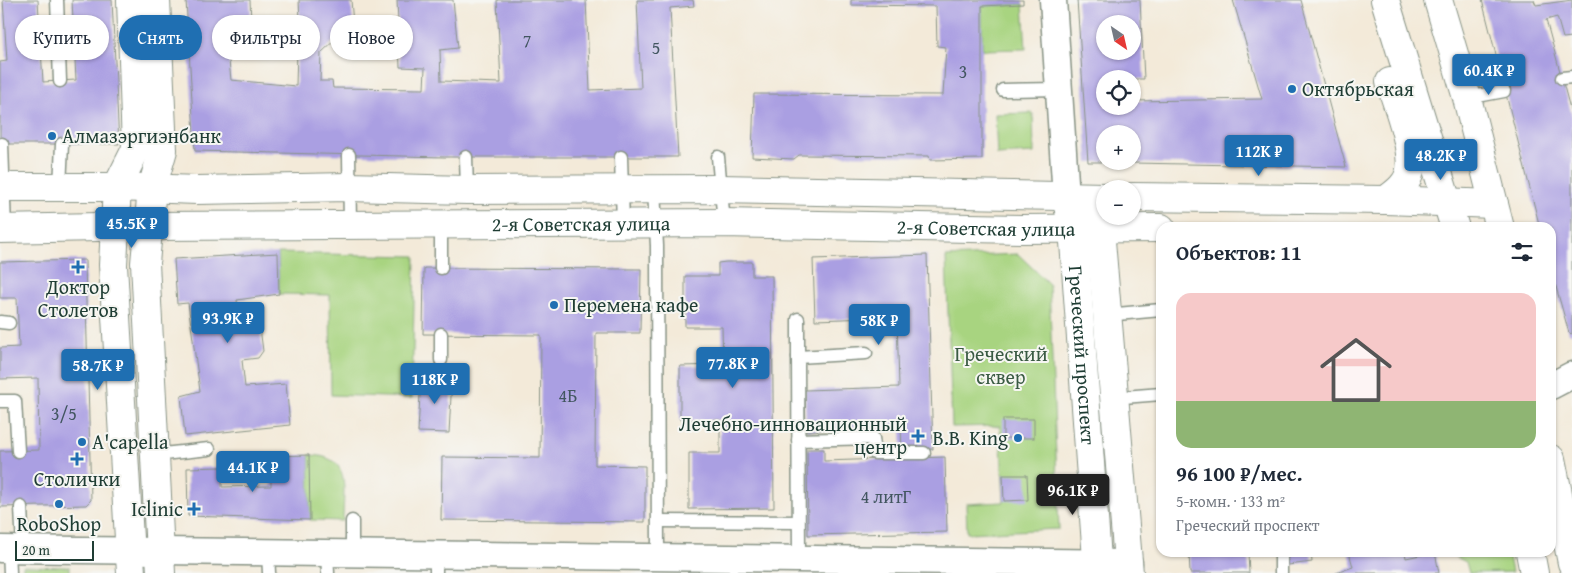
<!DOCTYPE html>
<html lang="ru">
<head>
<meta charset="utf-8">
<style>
	body { margin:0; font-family:"Gentium Book Plus",serif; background:#f6f6f7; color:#1f2937; height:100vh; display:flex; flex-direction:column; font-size:19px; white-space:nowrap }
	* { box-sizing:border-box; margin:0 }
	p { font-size:16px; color:#747a83 }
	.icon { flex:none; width:28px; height:28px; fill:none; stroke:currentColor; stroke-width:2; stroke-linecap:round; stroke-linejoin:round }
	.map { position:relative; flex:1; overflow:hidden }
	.panel { position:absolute; left:1156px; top:222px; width:400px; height:335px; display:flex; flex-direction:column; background:#fff; border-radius:15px; box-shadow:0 1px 4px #0004 }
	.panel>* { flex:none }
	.hud { position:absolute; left:15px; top:15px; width:475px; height:45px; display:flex; gap:10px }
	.needle { width:32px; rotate:146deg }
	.tools { position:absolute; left:1096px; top:15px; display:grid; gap:10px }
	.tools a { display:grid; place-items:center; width:45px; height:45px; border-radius:50%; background:#fff; box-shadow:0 1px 4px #0004; font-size:25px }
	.scale { position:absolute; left:15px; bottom:12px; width:79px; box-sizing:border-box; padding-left:5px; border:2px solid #1f3d34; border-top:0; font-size:14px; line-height:18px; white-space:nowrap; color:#1f3d34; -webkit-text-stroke:4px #f6f6f2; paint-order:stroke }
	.price { position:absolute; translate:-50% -42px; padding:0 11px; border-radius:5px; background:#1f6fb2; color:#fff; font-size:16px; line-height:32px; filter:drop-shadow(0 1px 2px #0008) }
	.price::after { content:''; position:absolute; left:50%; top:30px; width:15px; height:11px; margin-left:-8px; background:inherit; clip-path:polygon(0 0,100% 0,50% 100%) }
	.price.on { background:#222; color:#fff }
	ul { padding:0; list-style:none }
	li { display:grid; align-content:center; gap:10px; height:265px; padding:0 20px }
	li+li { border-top:1px solid #e0e1e3 }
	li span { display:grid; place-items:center; height:155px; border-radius:15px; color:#555 }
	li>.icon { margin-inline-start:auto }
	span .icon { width:90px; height:90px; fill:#fffc; stroke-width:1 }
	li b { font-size:21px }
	h2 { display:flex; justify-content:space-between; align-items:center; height:60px; padding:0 20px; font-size:21px }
	.chip { padding:0 18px; border-radius:22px; background:#fff; box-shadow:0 1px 4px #0004; font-size:18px; line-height:45px }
	.chip.on { background:#1f6fb2; color:#fff }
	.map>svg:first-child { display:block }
	.green { fill:#a8d480; stroke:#64885a }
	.building { fill:#aa9fe2; fill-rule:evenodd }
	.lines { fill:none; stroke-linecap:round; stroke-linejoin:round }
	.service-casing { stroke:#899486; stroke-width:15 }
	.minor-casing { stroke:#899486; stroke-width:29 }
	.tertiary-casing { stroke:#899486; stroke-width:30 }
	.secondary-casing { stroke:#899486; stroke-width:30 }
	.service { stroke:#fff; stroke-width:12 }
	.minor { stroke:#fff; stroke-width:26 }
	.tertiary { stroke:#fff; stroke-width:28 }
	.secondary { stroke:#fff; stroke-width:28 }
	.poi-dot { fill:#1f6fb2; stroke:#f6f6f2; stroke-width:2 }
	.labels { text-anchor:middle; stroke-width:4; stroke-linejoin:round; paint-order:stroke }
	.number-label { font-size:18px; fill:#425660 }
	.poi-label { font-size:20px; fill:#1f3d34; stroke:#f6f6f2; text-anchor:start }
	.street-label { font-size:20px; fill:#1f3d34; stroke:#f6f6f2 }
	.park-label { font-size:20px; fill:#3a5b43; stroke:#f6f6f2 }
</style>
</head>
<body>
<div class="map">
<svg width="1572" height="573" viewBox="0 0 1572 573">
	<rect width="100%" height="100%" fill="#f6f6f2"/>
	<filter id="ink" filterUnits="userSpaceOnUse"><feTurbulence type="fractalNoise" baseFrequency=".02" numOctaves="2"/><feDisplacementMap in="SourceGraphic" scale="10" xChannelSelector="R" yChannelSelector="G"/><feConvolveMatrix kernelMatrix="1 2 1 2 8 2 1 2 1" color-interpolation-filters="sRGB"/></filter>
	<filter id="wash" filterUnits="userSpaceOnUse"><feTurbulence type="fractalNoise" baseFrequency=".0096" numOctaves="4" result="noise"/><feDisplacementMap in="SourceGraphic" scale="20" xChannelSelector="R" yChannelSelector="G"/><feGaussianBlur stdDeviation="1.12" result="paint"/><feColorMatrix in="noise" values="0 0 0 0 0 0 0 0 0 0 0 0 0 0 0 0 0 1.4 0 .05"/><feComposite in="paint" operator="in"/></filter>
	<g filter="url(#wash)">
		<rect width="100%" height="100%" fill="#f3ead9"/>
		<g class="green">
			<polygon points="1023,4 1026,49 982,50 982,6"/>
			<polygon points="1033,113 1034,153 997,155 995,114"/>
			<polygon points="278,253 415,256 412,398 331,395 330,295 279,294"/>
			<polygon points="1018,254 1049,284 1059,529 967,533 966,504 1004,502 1000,426 952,427 946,257"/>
			<polygon points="1161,262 1161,299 1158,302 1154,273"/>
			<path d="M309,455C353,456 343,488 343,521L310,520Z"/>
			<polygon points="1439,553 1508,553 1512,572 1469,573 1466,562 1450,554"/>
			<polygon points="23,566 70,567 70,573 23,573"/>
		</g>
		<g id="blocks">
			<g class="building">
				<polygon points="3,0 38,0 43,82 76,80 72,0 112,0 119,144 0,144 0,62 7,61"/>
				<polygon points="186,0 250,0 251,21 225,23 231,80 296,86 297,50 245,57 244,28 300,20 299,0 351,0 354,36 338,37 321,53 320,81 332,81 333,88 424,89 425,68 400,67 397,0 453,0 458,48 440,50 441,81 501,83 497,0 586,0 590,90 641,88 637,0 693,0 694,6 670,8 678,157 444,157 195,151"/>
				<polygon points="851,0 1023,0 1023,4 982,6 982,159 930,160 929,156 799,155 794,159 752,157 754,94 943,95 946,47 937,46 936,6 851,5"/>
				<path d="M1077,0H1140L1144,79H1105V106H1132V101L1262,99L1233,0H1301L1346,167L1132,163V134H1105V162H1088ZM1105,24H1132V51H1105Z"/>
				<polygon points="1482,0 1534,0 1536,5 1572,0 1572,37 1563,38 1557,17 1546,20 1572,116 1572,334 1569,333 1551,269 1551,228 1540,228"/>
				<polygon points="278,253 279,294 237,300 239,323 255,324 260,328 263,351 258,358 242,360 245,387 286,384 290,425 185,436 181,396 200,391 188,303 177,304 174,259"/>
				<polygon points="927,255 933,449 902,450 901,428 806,431 805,390 899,387 897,317 815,320 813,259"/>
				<polygon points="85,260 91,500 86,505 0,507 0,451 39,450 38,378 0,379 0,348 19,347 17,298 0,298 0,262"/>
				<polygon points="726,262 752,262 752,276 772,276 774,508 689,509 689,453 720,453 720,420 680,420 680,366 723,365 722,327 685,327 685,276 718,276 718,263"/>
				<polygon points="424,268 641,269 640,333 596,333 595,465 645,466 645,522 441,520 442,457 540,458 541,335 423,334"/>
				<polygon points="421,376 452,378 449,433 418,432"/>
				<rect x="1003" y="419" width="31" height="19"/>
				<polygon points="807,449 824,449 824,461 945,457 947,532 808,535"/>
				<polygon points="309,455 310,520 188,516 187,468 222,467 222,487 271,486 271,456"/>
				<polygon points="1003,475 1027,475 1028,500 1004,501"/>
				<polygon points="1189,552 1248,552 1249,573 1190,573"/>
				<polygon points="1286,552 1311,552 1312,562 1288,565"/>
				<polygon points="1349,552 1405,552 1406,558 1435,552 1439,573 1336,573 1353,567"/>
			</g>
		</g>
	</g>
	<g filter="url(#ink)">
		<use href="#blocks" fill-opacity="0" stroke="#899486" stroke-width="1"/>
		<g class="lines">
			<g class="service-casing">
				<g id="service">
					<polyline points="57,0 60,81"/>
					<polyline points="1562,78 1572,77"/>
					<polyline points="1003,90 1059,89"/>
					<polyline points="1467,98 1504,91"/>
					<polyline points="2,144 5,229"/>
					<polyline points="349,155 350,224"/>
					<polyline points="466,157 467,190"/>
					<polyline points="621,157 623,224"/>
					<polyline points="718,157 724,223"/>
					<polyline points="60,187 62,144"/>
					<polyline points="654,190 657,246 658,558"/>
					<polyline points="441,268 441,224"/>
					<polyline points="1106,315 1161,310"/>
					<polyline points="0,322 9,323"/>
					<polyline points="441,334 441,360"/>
					<polyline points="798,357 798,319"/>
					<polyline points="1111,398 1161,394"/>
					<polyline points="0,401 15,401 18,451"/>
					<polyline points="798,440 873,438 875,453 924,453"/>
					<polyline points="154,455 209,449"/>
					<polyline points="21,507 23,549"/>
					<polyline points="352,521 352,554"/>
					<polyline points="658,521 798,522"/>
					<polyline points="9,549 10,573"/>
					<polyline points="1281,552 1281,573"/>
					<polyline points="268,553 269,573"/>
					<polyline points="327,554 328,573"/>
					<polyline points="799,559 798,357 866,353"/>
					<polyline points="436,573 436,555"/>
				</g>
			</g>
			<g class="minor-casing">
				<g id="minor">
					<polyline points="1053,0 1066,197"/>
					<polyline points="1551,386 1572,375"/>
					<polyline points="0,549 1129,563"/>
				</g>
			</g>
			<g class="tertiary-casing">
				<g id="tertiary">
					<polyline points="0,187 117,187"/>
					<polyline points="1066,197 1100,229 1129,573"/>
					<path id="s1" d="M1068,206L1073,228L1098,573"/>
					<polyline points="0,229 147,226"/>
				</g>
			</g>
			<g class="secondary-casing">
				<g id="secondary">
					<polyline points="131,0 136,149 117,187 113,265 131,573"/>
					<polyline points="156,0 163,150 152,188 145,263 161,573"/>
					<polyline points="1385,0 1455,228"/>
					<polyline points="1438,0 1467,98 1500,228"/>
					<polyline points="117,187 197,190 348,187 467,190 719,189 1105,197"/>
					<polyline points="1132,197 1386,200 1494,204"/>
					<path d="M1386,200C1397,192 1408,184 1410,170C1414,148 1397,104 1390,82"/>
					<path id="s2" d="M147,226L724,223L1021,229L1161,228"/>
					<polyline points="1551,459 1572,563"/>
					<polyline points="1530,552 1534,573"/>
				</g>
			</g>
			<use href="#service" class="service"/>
			<use href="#minor" class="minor"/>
			<use href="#tertiary" class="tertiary"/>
			<use href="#secondary" class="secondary"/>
		</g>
	</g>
	<g class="poi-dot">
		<circle cx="1292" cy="89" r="5"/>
		<circle cx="52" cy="136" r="5"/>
		<path d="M75.5 259.5h5v5h5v5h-5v5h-5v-5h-5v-5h5z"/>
		<circle cx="554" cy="305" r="5"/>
		<path d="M915.5 428.5h5v5h5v5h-5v5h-5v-5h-5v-5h5z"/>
		<circle cx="1018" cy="438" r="5"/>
		<circle cx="82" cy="442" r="5"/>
		<path d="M74.5 451.5h5v5h5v5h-5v5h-5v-5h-5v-5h5z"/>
		<circle cx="59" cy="504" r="5"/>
		<path d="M191.5 501.5h5v5h5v5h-5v5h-5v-5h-5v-5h5z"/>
	</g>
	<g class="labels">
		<g class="number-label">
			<text x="527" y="47">7</text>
			<text x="656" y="54">5</text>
			<text x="963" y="78">3</text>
			<text x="568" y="402">4Б</text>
			<text x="64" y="420">3/5</text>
			<text x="886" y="503">4 литГ</text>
		</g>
		<g class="poi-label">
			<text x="1302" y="96">Октябрьская</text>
			<text x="62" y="143">Алмазэргиэнбанк</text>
			<text x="78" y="294" text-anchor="middle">Доктор<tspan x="78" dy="23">Столетов</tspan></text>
			<text x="564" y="312">Перемена кафе</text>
			<text x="907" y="431" text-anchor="end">Лечебно-инновационный<tspan x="907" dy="23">центр</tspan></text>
			<text x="1008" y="445" text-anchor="end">B.B. King</text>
			<text x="92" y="449">A'capella</text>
			<text x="77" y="486" text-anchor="middle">Столички</text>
			<text x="183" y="516" text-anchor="end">Iclinic</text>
			<text x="59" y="531" text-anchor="middle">RoboShop</text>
		</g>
		<g class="street-label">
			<text dy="7" stroke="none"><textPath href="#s2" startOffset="434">2-я Советская улица</textPath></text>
			<text dy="7" stroke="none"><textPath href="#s2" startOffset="839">2-я Советская улица</textPath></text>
			<text dy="7" stroke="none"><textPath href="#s1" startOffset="150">Греческий проспект</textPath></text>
		</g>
		<g class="park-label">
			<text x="1001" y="361">Греческий<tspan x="1001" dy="23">сквер</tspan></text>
		</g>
	</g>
</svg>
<div class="tools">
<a><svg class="needle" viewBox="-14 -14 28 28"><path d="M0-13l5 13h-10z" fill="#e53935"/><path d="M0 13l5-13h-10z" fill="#747a83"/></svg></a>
<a><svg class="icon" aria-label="locate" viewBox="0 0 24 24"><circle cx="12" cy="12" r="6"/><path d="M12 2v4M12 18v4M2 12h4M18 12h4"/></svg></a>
<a>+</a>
<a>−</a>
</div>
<div class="scale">20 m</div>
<b class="price" style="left:1489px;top:96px">60.4K ₽</b>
<b class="price" style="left:1259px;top:177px">112K ₽</b>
<b class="price" style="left:1441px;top:181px">48.2K ₽</b>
<b class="price" style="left:132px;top:249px">45.5K ₽</b>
<b class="price" style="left:228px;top:344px">93.9K ₽</b>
<b class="price" style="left:879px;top:346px">58K ₽</b>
<b class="price" style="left:733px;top:389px">77.8K ₽</b>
<b class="price" style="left:98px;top:391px">58.7K ₽</b>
<b class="price" style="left:435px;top:405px">118K ₽</b>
<b class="price" style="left:253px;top:493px">44.1K ₽</b>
<b class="price on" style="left:1073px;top:516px">96.1K ₽</b>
<div class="hud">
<a class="chip">Купить</a>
<a class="chip on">Снять</a>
<a class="chip">Фильтры</a>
<a class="chip">Новое</a>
</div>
<section class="panel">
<h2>Объектов: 11<svg class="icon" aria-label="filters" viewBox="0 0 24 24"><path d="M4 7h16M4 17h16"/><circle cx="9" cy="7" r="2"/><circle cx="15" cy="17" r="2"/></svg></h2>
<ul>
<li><span style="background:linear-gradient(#f6c9c9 70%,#8fb573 0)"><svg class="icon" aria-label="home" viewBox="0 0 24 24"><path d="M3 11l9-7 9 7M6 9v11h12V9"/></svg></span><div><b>96 100 ₽/мес.</b><p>5-комн. · 133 m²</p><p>Греческий проспект</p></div></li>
</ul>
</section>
</div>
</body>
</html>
